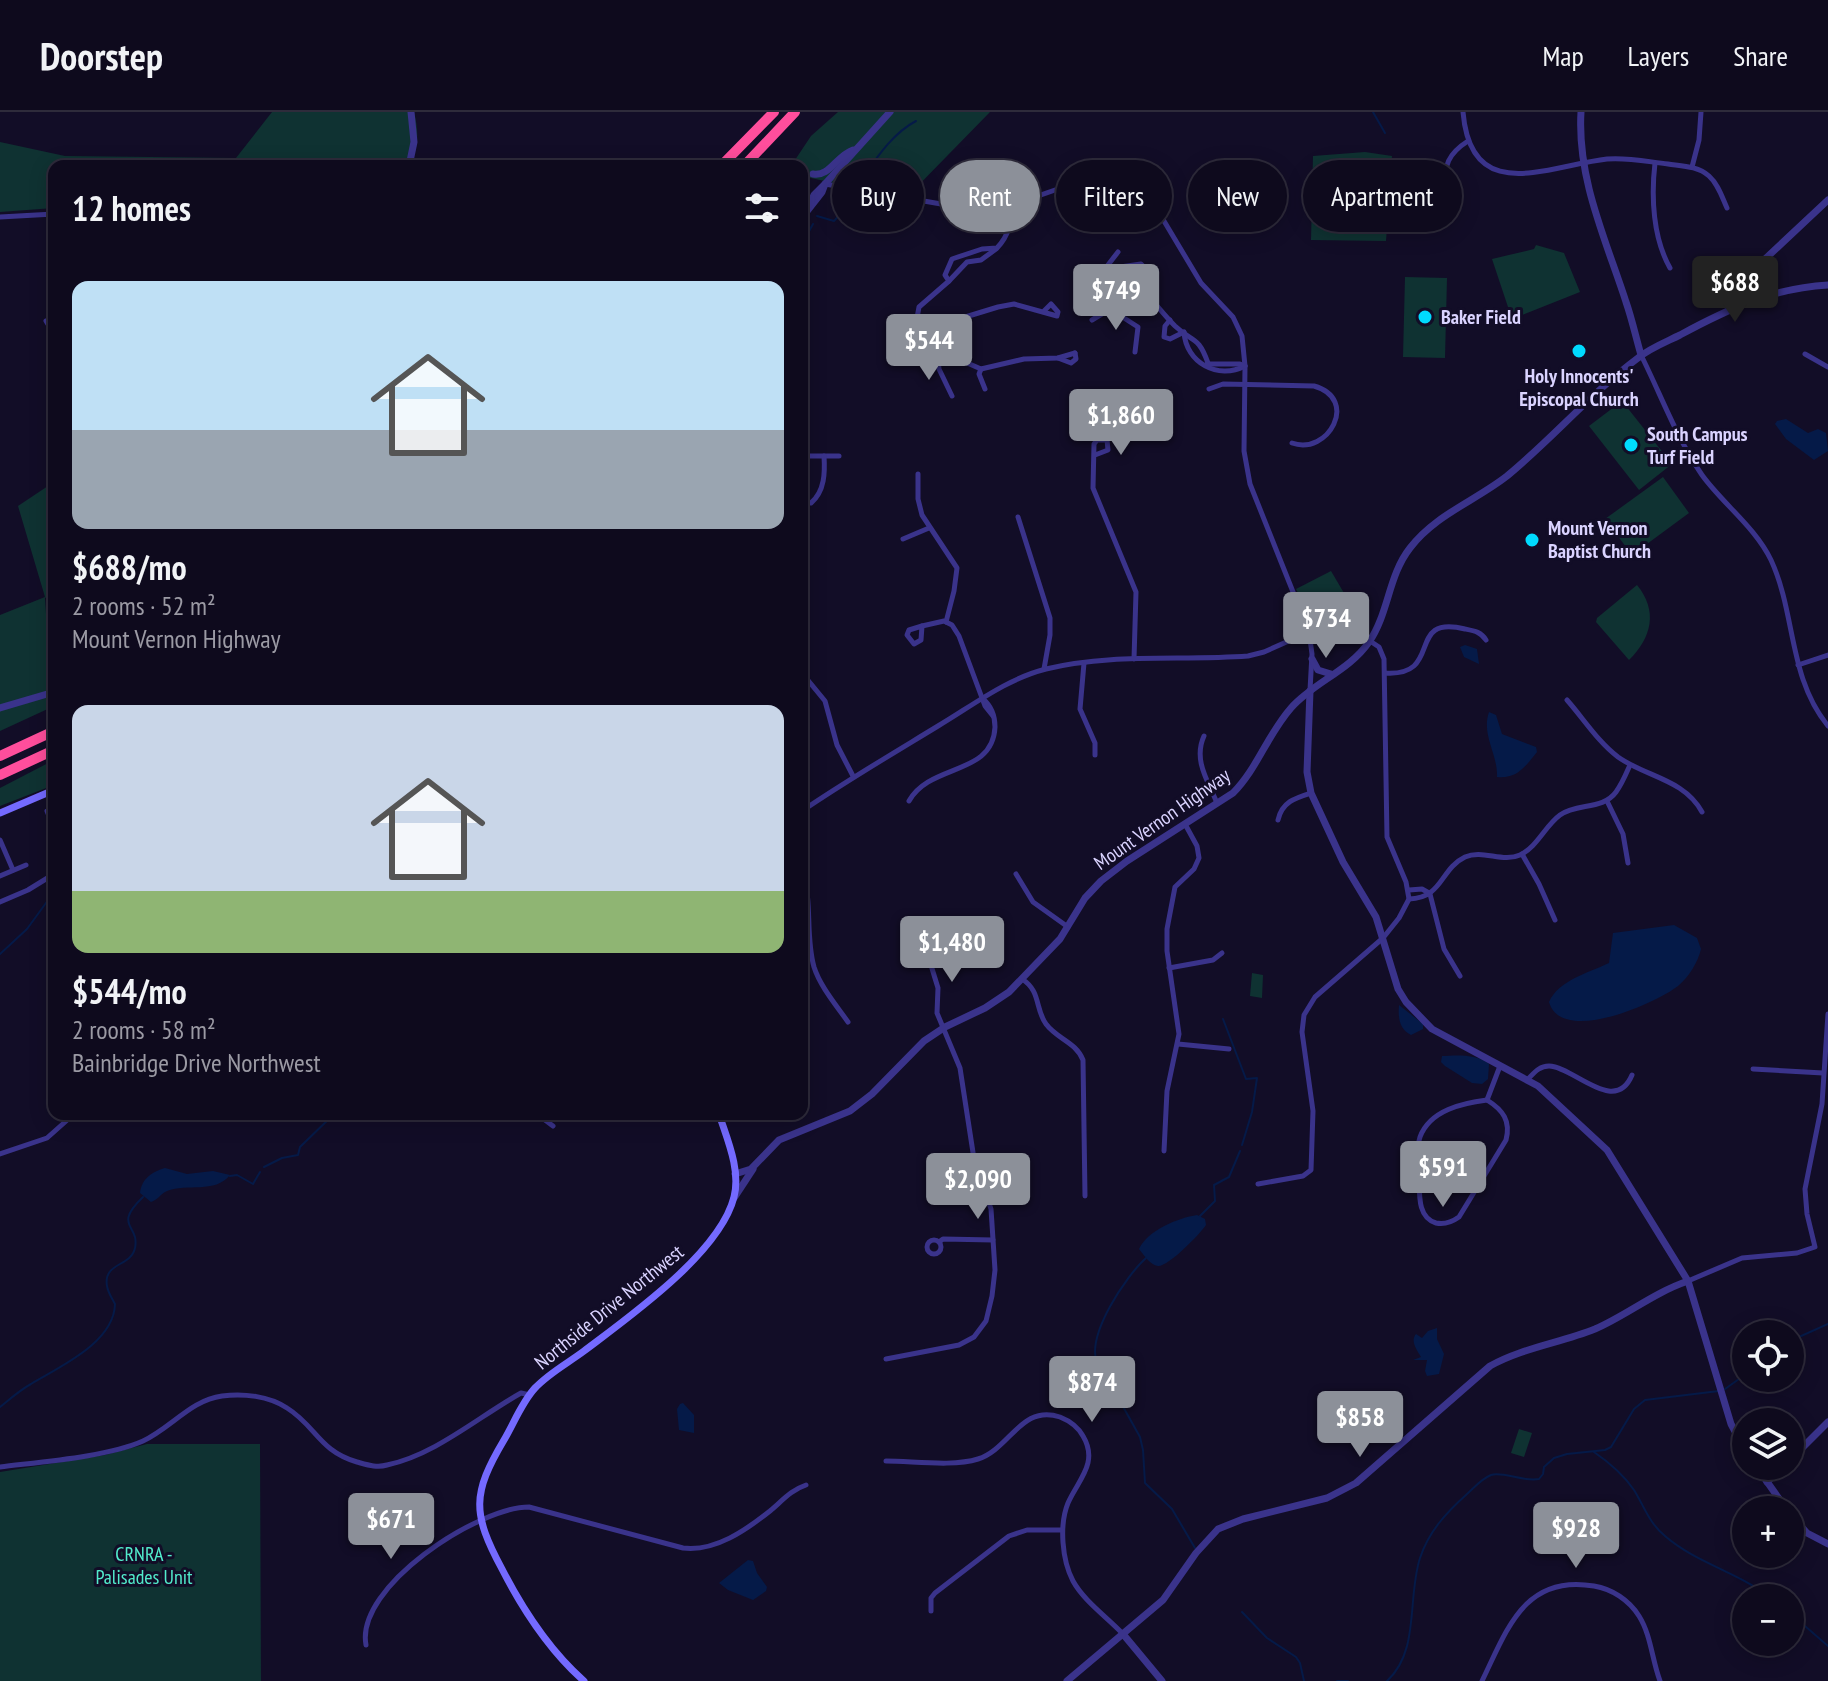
<!DOCTYPE html>
<html lang="en">
<head>
<meta charset="utf-8">
<style>
	body { margin:0; font-family:"PT Sans Narrow",sans-serif; background:#1c182a; color:#f1f3f6; height:100vh; display:flex; flex-direction:column; font-size:30px; white-space:nowrap }
	* { box-sizing:border-box; margin:0 }
	p { font-size:26px; color:#9b9aa4 }
	.icon { flex:none; width:44px; height:44px; fill:none; stroke:currentColor; stroke-width:2; stroke-linecap:round; stroke-linejoin:round }
	.map { position:relative; flex:1; overflow:hidden }
	.panel { position:absolute; left:48px; top:48px; width:760px; height:960px; display:flex; flex-direction:column; background:#0e0a1d; border-radius:16px; box-shadow:0 4px 20px #0003,0 0 0 2px #2e2b3b }
	.panel>* { flex:none }
	.guide { position:absolute; left:832px; top:48px; width:760px; height:72px; display:flex; gap:16px }
	.fabs { position:absolute; left:1732px; top:1208px; display:grid; gap:16px }
	.fabs a { display:grid; place-items:center; width:72px; height:72px; border-radius:50%; background:#0e0a1d; box-shadow:0 4px 20px #0003,0 0 0 2px #2e2b3b; font-size:40px }
	.price { position:absolute; translate:-50% -68px; padding:0 18px; border-radius:8px; background:#8c9099; color:#fff; font-size:26px; line-height:52px; filter:drop-shadow(0 2px 4px #0008) }
	.price::after { content:''; position:absolute; left:50%; top:48px; width:24px; height:18px; margin-left:-12px; background:inherit; clip-path:polygon(0 0,100% 0,50% 100%) }
	.price.selected { background:#222; color:#fff }
	ul { padding:0; list-style:none }
	li { display:grid; align-content:center; gap:16px; height:424px; padding:0 24px }
	li span { display:grid; place-items:center; height:248px; border-radius:16px; color:#555 }
	li>.icon { margin-inline-start:auto }
	span .icon { width:144px; height:144px; fill:#fffc; stroke-width:1 }
	li b { font-size:34px }
	h2 { display:flex; justify-content:space-between; align-items:center; height:96px; padding:0 24px; font-size:34px }
	.pill { padding:0 28px; border-radius:36px; background:#0e0a1d; box-shadow:0 4px 20px #0003,0 0 0 2px #2e2b3b; font-size:28px; line-height:72px }
	.pill.selected { background:#8c9099; color:#fff }
	header { display:flex; align-items:center; gap:48px; box-sizing:border-box; height:112px; padding:0 40px; background:#0e0a1d; border-bottom:2px solid #2e2b3b }
	header strong { font-size:38px }
	nav { display:flex; gap:44px; margin-inline-start:auto; font-size:28px }
	.map>svg:first-child { display:block }
	.green { fill:#0f3232 }
	.water { fill:#051a48 }
	.lines { fill:none; stroke-linecap:round; stroke-linejoin:round }
	.stream { stroke:#051a48; stroke-width:2 }
	.minor { stroke:#3a338b; stroke-width:5 }
	.tertiary { stroke:#3a338b; stroke-width:7 }
	.secondary { stroke:#746aff; stroke-width:7 }
	.motorway { stroke:#ff4e9c; stroke-width:10 }
	.poi-dot { fill:#00dafe; stroke:#120d27; stroke-width:3 }
	.labels { text-anchor:middle; stroke-width:6; stroke-linejoin:round; paint-order:stroke }
	.poi-label { font-size:20px; font-weight:bold; fill:#dad3ff; stroke:#120d27; text-anchor:start }
	.street-label { font-size:20px; fill:#dad3ff; stroke:#120d27 }
	.park-label { font-size:20px; fill:#52eccc; stroke:#120d27 }
</style>
</head>
<body>
<header>
<strong>Doorstep</strong>
<nav><a>Map</a><a>Layers</a><a>Share</a></nav>
</header>
<div class="map">
<svg width="1828" height="1569" viewBox="0 0 1828 1569">
	<rect width="100%" height="100%" fill="#120d27"/>
	<g class="green">
		<path d="M272,0H414C419,19 419,37 409,54H54V96L0,100V30L65,44L236,46Z"/>
		<polygon points="838,0 990,0 905,87 802,64 802,54 791,54 811,24"/>
		<polygon points="1365,40 1392,44 1386,129 1311,128 1313,44"/>
		<polygon points="1536,133 1564,141 1580,180 1512,207 1492,147 1534,137"/>
		<polygon points="1405,165 1447,166 1445,246 1403,245"/>
		<polygon points="1622,289 1672,352 1639,378 1589,314"/>
		<polygon points="1663,365 1689,401 1632,443 1605,407"/>
		<polygon points="54,370 54,482 45,486 52,595 0,619 0,503 45,485 18,394"/>
		<polygon points="1331,459 1354,498 1318,521 1296,477"/>
		<path d="M1637,473C1658,499 1652,525 1629,548L1596,510L1597,506Z"/>
		<polygon points="54,648 54,673 0,694 0,676"/>
		<polygon points="1252,861 1263,863 1262,886 1250,884"/>
		<polygon points="1519,1317 1532,1321 1524,1345 1511,1341"/>
		<polygon points="147,1332 260,1332 261,1569 0,1569 0,1360 105,1343"/>
	</g>
	<g class="water">
		<polygon points="1786,307 1808,321 1818,317 1826,321 1828,339 1814,348 1786,327 1775,312 1777,309"/>
		<polygon points="1465,533 1477,537 1479,552 1464,545 1460,535"/>
		<path d="M1489,600L1496,603L1502,622L1536,635L1537,640C1525,655 1517,667 1497,665C1498,642 1481,623 1489,600Z"/>
		<path d="M1674,813L1697,826L1701,837C1698,850 1689,865 1678,874C1655,892 1561,933 1549,890C1559,868 1588,861 1609,851L1613,821Z"/>
		<path d="M1399,893L1423,912V917L1411,923C1399,917 1398,905 1399,893Z"/>
		<path d="M1442,944C1457,943 1478,942 1489,952L1488,967L1482,972L1472,971L1445,954L1441,950Z"/>
		<path d="M165,1056L187,1062L213,1059L230,1063C215,1082 187,1071 167,1079C160,1082 158,1088 151,1090L140,1081C142,1066 152,1060 165,1056Z"/>
		<path d="M1197,1103L1205,1107L1206,1113C1200,1122 1168,1155 1158,1154C1150,1153 1144,1143 1139,1137C1148,1118 1178,1106 1197,1103Z"/>
		<path d="M1437,1216V1227L1444,1242L1439,1262L1427,1264L1425,1259L1427,1248H1413L1421,1245C1417,1238 1410,1229 1416,1222L1422,1226L1428,1219Z"/>
		<polygon points="683,1291 694,1303 694,1321 679,1318 677,1297 680,1292"/>
		<polygon points="748,1448 753,1449 757,1461 767,1475 766,1479 753,1488 728,1478 719,1471"/>
	</g>
	<g class="lines">
		<g class="stream">
			<polyline points="1373,0 1385,21"/>
			<path d="M858,72C874,50 891,22 916,9"/>
			<polyline points="817,104 834,109 846,96 850,84"/>
			<polyline points="802,132 813,112"/>
			<polyline points="0,842 27,817 54,780"/>
			<polyline points="1223,907 1246,967 1257,966 1252,1000 1242,1033"/>
			<polyline points="264,1055 282,1046 298,1043 300,1035 334,1002"/>
			<polyline points="230,1064 237,1063 253,1072 260,1060"/>
			<polyline points="1200,1104 1215,1089 1214,1073 1229,1065 1240,1039"/>
			<polyline points="1790,1229 1828,1212"/>
			<path d="M1097,1251C1086,1223 1126,1164 1146,1146"/>
			<polyline points="1102,1257 1140,1325 1143,1338 1145,1371 1172,1397 1195,1436"/>
			<polyline points="1725,1277 1746,1262"/>
			<path d="M0,1295C10,1287 20,1278 31,1272C59,1255 114,1231 115,1192C112,1186 108,1181 107,1174C103,1150 131,1155 135,1136C140,1112 112,1115 143,1085"/>
			<path d="M1594,1340C1610,1351 1623,1362 1634,1378C1644,1394 1649,1411 1665,1424C1696,1451 1738,1460 1771,1486"/>
			<polyline points="1242,1500 1267,1526 1296,1545 1300,1551 1304,1569"/>
			<polyline points="1790,1501 1828,1534"/>
			<polyline points="1337,1569 1348,1569"/>
			<path d="M1387,1569C1420,1539 1407,1486 1420,1446C1429,1419 1446,1401 1467,1382C1474,1376 1481,1367 1491,1363C1503,1359 1522,1370 1539,1367L1543,1362L1544,1355L1554,1346L1567,1342L1605,1338L1611,1335L1634,1297L1645,1288L1719,1279"/>
		</g>
		<g class="minor">
			<path d="M1463,0C1471,94 1547,54 1607,47C1627,45 1649,50 1668,52C1682,54 1698,54 1709,64C1718,72 1722,85 1727,96"/>
			<path d="M1655,51C1651,85 1653,126 1670,156"/>
			<polyline points="1692,55 1699,28 1701,0"/>
			<polyline points="825,72 976,98 1009,94 1078,70 1099,70 1139,87 1161,104 1201,171 1233,205 1242,224 1245,254 1244,339 1250,372 1309,520 1312,542 1310,578"/>
			<path d="M1443,84C1446,57 1443,45 1468,29"/>
			<path d="M1009,94C1012,111 1009,123 997,136L982,137L952,147L945,163L949,169L919,195L912,233L919,245L965,250L981,257L1024,247L1058,246L1075,241"/>
			<polyline points="0,105 54,102"/>
			<path d="M1118,140L1101,162L1104,187L1110,197L1123,182L1145,180C1155,191 1165,204 1175,214C1193,231 1198,223 1208,251"/>
			<polyline points="1120,155 1141,152 1151,162 1145,180"/>
			<polyline points="949,169 967,150 981,148 996,137"/>
			<polyline points="1131,180 1134,191 1141,196 1156,192"/>
			<polyline points="1092,208 1110,197 1138,215 1135,240"/>
			<polyline points="1170,208 1165,214 1164,225 1170,227 1184,220"/>
			<polyline points="46,209 54,222"/>
			<polyline points="915,212 938,226 943,226 952,220 962,206 998,195 1014,192 1057,204 1058,200 1051,192 1043,200"/>
			<path d="M1184,220C1186,251 1218,268 1245,254"/>
			<polyline points="1805,242 1828,255"/>
			<path d="M1641,243C1661,283 1677,327 1702,363C1723,392 1755,415 1771,448C1796,502 1788,565 1828,614"/>
			<polyline points="1058,246 1071,251 1076,247 1075,241"/>
			<polyline points="938,247 939,257 952,284"/>
			<polyline points="1207,252 1240,252 1245,254"/>
			<polyline points="981,257 979,262 985,277"/>
			<path d="M1209,277L1223,272L1314,274C1360,287 1328,344 1292,331"/>
			<polyline points="1095,343 1108,338 1107,328 1097,328 1094,332 1093,376 1136,480 1134,547"/>
			<polyline points="809,344 839,344"/>
			<polyline points="918,362 918,387 922,403 957,456 954,479 946,510"/>
			<path d="M802,391H811C825,379 825,360 824,344"/>
			<polyline points="1018,405 1050,506 1050,523 1044,557"/>
			<polyline points="903,427 929,416"/>
			<polyline points="922,514 944,509 952,513 959,524 985,594 993,604"/>
			<polygon points="922,514 921,528 914,532 907,523 909,518"/>
			<polyline points="1084,551 1080,597 1095,631 1095,643"/>
			<polyline points="1798,553 1828,543"/>
			<polyline points="802,561 825,589 837,633 853,664"/>
			<path d="M1385,561C1445,565 1404,502 1465,517C1475,519 1481,520 1486,528"/>
			<path d="M1567,588C1583,606 1598,630 1618,645C1646,665 1684,667 1702,700"/>
			<path d="M1204,624C1193,648 1208,669 1217,691"/>
			<path d="M909,689C930,651 993,664 995,615C995,603 991,594 983,587"/>
			<polyline points="1607,689 1623,722 1628,751"/>
			<polyline points="47,699 54,716"/>
			<path d="M802,699C846,669 892,642 938,614C972,594 1006,567 1046,557C1112,541 1181,549 1248,544L1264,540L1309,520"/>
			<path d="M1278,708C1282,690 1295,686 1311,681"/>
			<polyline points="0,728 13,758"/>
			<polyline points="1522,742 1539,772 1555,808"/>
			<path d="M802,759C813,790 805,823 814,855C820,874 836,893 848,910"/>
			<polyline points="1016,762 1033,790 1068,815"/>
			<polyline points="0,764 26,753"/>
			<polyline points="1409,778 1422,777 1429,781"/>
			<polyline points="1430,782 1444,837 1460,864"/>
			<path d="M1409,787C1443,786 1440,757 1465,745C1483,737 1502,751 1520,743C1537,735 1545,714 1560,703C1577,691 1603,698 1616,680C1622,672 1626,662 1630,653"/>
			<polyline points="0,790 28,778 54,762"/>
			<polyline points="1169,856 1213,848 1222,841"/>
			<path d="M1022,867C1041,879 1035,897 1046,912C1057,927 1076,930 1083,948L1085,1084"/>
			<polyline points="1178,932 1229,937"/>
			<polyline points="1753,957 1823,961"/>
			<path d="M1528,967C1534,961 1539,954 1549,954C1573,954 1615,1004 1632,963"/>
			<path d="M1487,988C1503,998 1511,1009 1506,1028L1459,1105C1452,1110 1445,1113 1436,1111C1416,1105 1420,1079 1419,1062C1419,1050 1416,1036 1420,1025C1430,998 1463,991 1487,988Z"/>
			<polyline points="1487,988 1500,954"/>
			<polyline points="537,1002 553,1014"/>
			<polyline points="1164,1039 1167,979 1179,922 1167,839 1167,817 1175,775 1194,757 1199,746 1197,734 1185,712"/>
			<polyline points="0,1042 47,1026 74,1002"/>
			<polyline points="1258,1072 1303,1064 1311,1058 1313,999 1302,920 1304,903 1315,885 1383,826 1399,806 1409,787 1406,770 1387,725 1384,547 1379,535 1370,529"/>
			<circle cx="934" cy="1135" r="7"/>
			<polyline points="939,1130 943,1127 993,1128"/>
			<polyline points="1688,1169 1742,1146 1797,1141 1815,1135 1807,1102 1805,1077 1822,992 1828,902"/>
			<polyline points="886,1247 959,1233 974,1225 986,1209 992,1184 995,1158 991,1097 974,1047 960,956 937,901 938,876 930,850 933,837 942,826"/>
			<path d="M886,1349C913,1349 953,1355 978,1347C1010,1337 1021,1292 1060,1305C1070,1309 1078,1315 1083,1324C1099,1351 1078,1368 1068,1391C1059,1413 1062,1448 1073,1469C1084,1489 1107,1505 1123,1522"/>
			<path d="M0,1355C40,1350 107,1345 143,1329C171,1316 191,1288 222,1284C243,1281 269,1284 287,1296C316,1314 319,1339 357,1350C368,1353 377,1356 387,1353C435,1343 478,1305 521,1281L530,1283"/>
			<polyline points="931,1499 931,1486 935,1481 1009,1424 1027,1418 1062,1418"/>
			<path d="M366,1533C355,1475 478,1395 529,1395L683,1436C715,1440 746,1418 770,1399C782,1389 791,1378 806,1373"/>
			<path d="M1482,1569C1507,1518 1524,1462 1594,1474C1612,1477 1629,1488 1639,1504C1651,1523 1652,1548 1660,1569"/>
		</g>
		<g class="tertiary">
			<path d="M1581,0C1577,67 1606,128 1626,190C1632,207 1636,226 1641,243"/>
			<polyline points="409,54 414,30 411,0"/>
			<path d="M813,62C830,65 836,44 853,38"/>
			<polyline points="804,103 822,80 825,72"/>
			<polyline points="802,107 814,83 825,72 890,0"/>
			<polyline points="1751,161 1750,170 1757,186"/>
			<polyline points="1730,197 1748,163 1828,88"/>
			<polyline points="1312,547 1318,558 1331,562"/>
			<polyline points="1310,579 1307,660 1311,681 1343,750 1376,805 1398,877 1406,890 1432,917 1538,974 1607,1038 1688,1169 1731,1312 1746,1340"/>
			<polyline points="0,596 54,580"/>
			<path d="M735,1062L751,1057L779,1028L850,999L872,982L924,929L945,915L985,896L1009,880L1060,827L1085,786L1101,769L1127,749L1233,681C1257,657 1268,622 1291,596C1314,570 1349,559 1369,530C1389,501 1388,464 1410,436C1435,403 1475,389 1507,364C1552,327 1591,281 1638,246C1650,236 1666,230 1680,223C1728,197 1773,176 1828,173"/>
			<polyline points="734,1086 753,1057"/>
			<polyline points="1790,1348 1828,1310"/>
			<polyline points="1756,1354 1787,1398"/>
			<polyline points="1767,1370 1784,1354"/>
			<polyline points="1790,1402 1807,1421 1828,1432"/>
			<polyline points="1123,1522 1162,1569"/>
			<path d="M1067,1569L1163,1488L1196,1441L1218,1417L1243,1407L1327,1386L1356,1371L1490,1254C1522,1236 1560,1231 1595,1217C1627,1203 1653,1181 1688,1169"/>
		</g>
		<g class="secondary">
			<polyline points="0,701 54,678"/>
			<path d="M584,1569C549,1538 523,1498 502,1457C472,1401 472,1382 504,1328C514,1311 522,1290 535,1276C549,1261 568,1251 584,1239C629,1205 720,1141 734,1085C741,1058 727,1027 719,1002"/>
		</g>
		<g class="motorway">
			<polyline points="721,54 774,0"/>
			<polyline points="744,54 795,0"/>
			<polyline points="0,644 54,619"/>
			<polyline points="0,663 54,638"/>
		</g>
	</g>
	<g class="poi-dot">
		<circle cx="1425" cy="205" r="8"/>
		<circle cx="1579" cy="239" r="8"/>
		<circle cx="1631" cy="333" r="8"/>
		<circle cx="1532" cy="428" r="8"/>
	</g>
	<g class="labels">
		<g class="poi-label">
			<text x="1441" y="212">Baker Field</text>
			<text x="1579" y="271" text-anchor="middle">Holy Innocents'<tspan x="1579" dy="23">Episcopal Church</tspan></text>
			<text x="1647" y="329">South Campus<tspan x="1647" dy="23">Turf Field</tspan></text>
			<text x="1548" y="423">Mount Vernon<tspan x="1548" dy="23">Baptist Church</tspan></text>
		</g>
		<g class="street-label">
			<text transform="translate(1162 707) rotate(-35)" y="7">Mount Vernon Highway</text>
			<text transform="translate(609 1195) rotate(-39)" y="7">Northside Drive Northwest</text>
		</g>
		<g class="park-label">
			<text x="144" y="1449">CRNRA -<tspan x="144" dy="23">Palisades Unit</tspan></text>
		</g>
	</g>
</svg>
<div class="fabs">
<a><svg class="icon" aria-label="locate" viewBox="0 0 24 24"><circle cx="12" cy="12" r="6"/><path d="M12 2v4M12 18v4M2 12h4M18 12h4"/></svg></a>
<a><svg class="icon" aria-label="layers" viewBox="0 0 24 24"><path d="M12 4l9 5-9 5-9-5zM3 14l9 5 9-5"/></svg></a>
<a>+</a>
<a>−</a>
</div>
<b class="price selected" style="left:1735px;top:212px">$688</b>
<b class="price" style="left:1116px;top:220px">$749</b>
<b class="price" style="left:929px;top:270px">$544</b>
<b class="price" style="left:1121px;top:345px">$1,860</b>
<b class="price" style="left:1326px;top:548px">$734</b>
<b class="price" style="left:952px;top:872px">$1,480</b>
<b class="price" style="left:1443px;top:1097px">$591</b>
<b class="price" style="left:978px;top:1109px">$2,090</b>
<b class="price" style="left:1092px;top:1312px">$874</b>
<b class="price" style="left:1360px;top:1347px">$858</b>
<b class="price" style="left:391px;top:1449px">$671</b>
<b class="price" style="left:1576px;top:1458px">$928</b>
<div class="guide">
<a class="pill">Buy</a>
<a class="pill selected">Rent</a>
<a class="pill">Filters</a>
<a class="pill">New</a>
<a class="pill">Apartment</a>
</div>
<section class="panel">
<h2>12 homes<svg class="icon" aria-label="filters" viewBox="0 0 24 24"><path d="M4 7h16M4 17h16"/><circle cx="9" cy="7" r="2"/><circle cx="15" cy="17" r="2"/></svg></h2>
<ul>
<li><span style="background:linear-gradient(#bfe0f5 60%,#9aa5b1 0)"><svg class="icon" aria-label="home" viewBox="0 0 24 24"><path d="M3 11l9-7 9 7M6 9v11h12V9"/></svg></span><div><b>$688/mo</b><p>2 rooms · 52 m²</p><p>Mount Vernon Highway</p></div></li>
<li><span style="background:linear-gradient(#c9d6e8 75%,#8fb573 0)"><svg class="icon" aria-label="home" viewBox="0 0 24 24"><path d="M3 11l9-7 9 7M6 9v11h12V9"/></svg></span><div><b>$544/mo</b><p>2 rooms · 58 m²</p><p>Bainbridge Drive Northwest</p></div></li>
</ul>
</section>
</div>
</body>
</html>
